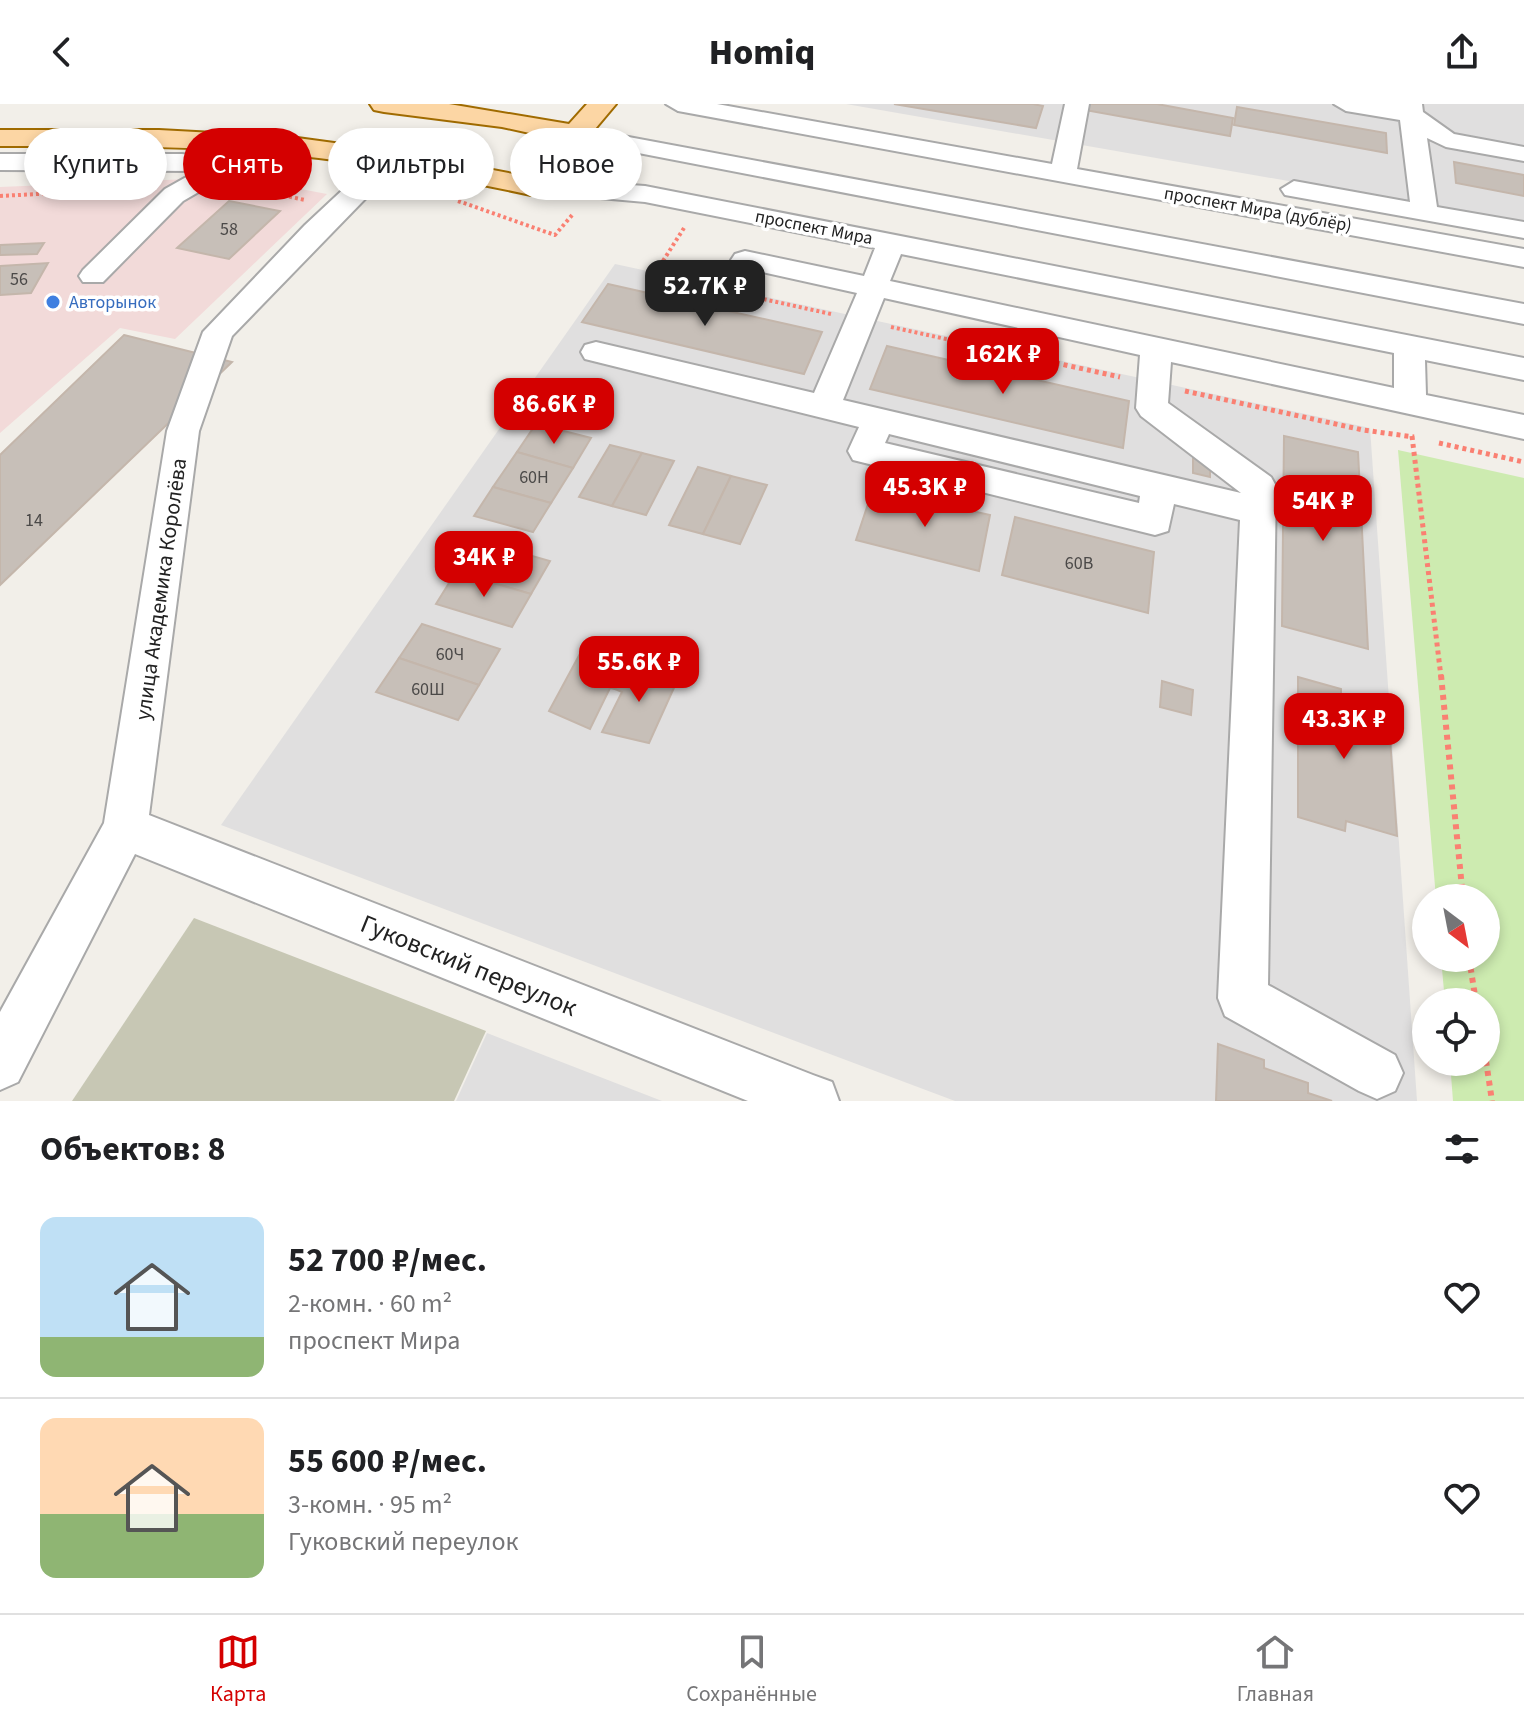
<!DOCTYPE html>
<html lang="ru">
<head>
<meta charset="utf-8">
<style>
	body { margin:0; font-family:"Source Sans 3",sans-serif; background:#f6f6f6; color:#202124; height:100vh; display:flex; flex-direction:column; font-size:30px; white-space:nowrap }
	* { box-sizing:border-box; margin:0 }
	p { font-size:26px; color:#757577 }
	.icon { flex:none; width:44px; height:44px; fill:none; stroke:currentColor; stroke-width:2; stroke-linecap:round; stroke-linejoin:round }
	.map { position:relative; height:997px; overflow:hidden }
	.side { display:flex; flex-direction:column; background:#fff; flex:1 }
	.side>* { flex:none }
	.hud { position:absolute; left:24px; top:24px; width:800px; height:72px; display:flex; gap:16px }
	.needle { width:52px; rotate:148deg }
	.buttons { position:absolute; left:1412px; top:780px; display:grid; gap:16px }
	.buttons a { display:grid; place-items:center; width:88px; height:88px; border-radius:50%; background:#fff; box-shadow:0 4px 12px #0003; font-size:40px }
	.price { position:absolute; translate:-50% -68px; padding:0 18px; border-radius:16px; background:#d40000; color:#fff; font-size:26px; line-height:52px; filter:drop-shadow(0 2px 4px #0008) }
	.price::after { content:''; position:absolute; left:50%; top:48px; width:24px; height:18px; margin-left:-12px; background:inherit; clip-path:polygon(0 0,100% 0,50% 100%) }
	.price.active { background:#222; color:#fff }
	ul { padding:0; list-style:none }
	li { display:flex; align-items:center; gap:24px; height:200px; padding:0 40px }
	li+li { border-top:2px solid #e0e0e0 }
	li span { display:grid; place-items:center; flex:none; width:224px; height:160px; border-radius:16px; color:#555 }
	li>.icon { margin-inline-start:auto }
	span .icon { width:96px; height:96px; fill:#fffc; stroke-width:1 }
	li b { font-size:34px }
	h2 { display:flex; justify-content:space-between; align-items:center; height:96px; padding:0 40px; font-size:34px }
	.pill { padding:0 28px; border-radius:36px; background:#fff; box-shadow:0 4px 12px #0003; font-size:28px; line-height:72px }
	.pill.active { background:#d40000; color:#fff }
	header { display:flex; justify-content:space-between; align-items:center; height:104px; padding:0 40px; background:#fff; font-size:36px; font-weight:800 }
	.tabs { display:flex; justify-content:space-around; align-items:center; height:112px; border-top:2px solid #e0e0e0; background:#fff; font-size:22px; color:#757577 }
	.tabs a { display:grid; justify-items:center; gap:4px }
	.tabs .active { color:#d40000 }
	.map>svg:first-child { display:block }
	.residential { fill:#e0dfdf }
	.commercial { fill:#f2dad9 }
	.construction { fill:#c7c7b4 }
	.grass { fill:#cdebb0 }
	.building { fill:#c7bfb8; stroke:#c4b6ab; stroke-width:2 }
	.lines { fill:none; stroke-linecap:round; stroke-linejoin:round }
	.minor-casing { stroke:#a9a9a9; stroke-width:4 }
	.major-casing { stroke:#a06b00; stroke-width:4 }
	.path-far2 { stroke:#fa8072; stroke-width:4; stroke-dasharray:3 3; stroke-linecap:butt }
	.path-far1 { stroke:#fa8072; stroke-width:5; stroke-dasharray:4 4; stroke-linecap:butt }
	.path { stroke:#fa8072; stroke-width:6; stroke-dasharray:5 5; stroke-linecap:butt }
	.minor { fill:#fff; fill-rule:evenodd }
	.major { fill:#fcd6a4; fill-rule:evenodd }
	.shop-dot { fill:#3f7fe0; stroke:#fff; stroke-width:3 }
	.labels { text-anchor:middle; stroke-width:7; stroke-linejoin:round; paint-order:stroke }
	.far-street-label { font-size:18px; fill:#222; stroke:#fff }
	.number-label { font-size:18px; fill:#4b4948 }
	.far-shop-label { font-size:18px; fill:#366cbe; stroke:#fff; text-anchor:start }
	.street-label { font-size:22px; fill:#222; stroke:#fff }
	.near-street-label { font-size:26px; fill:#222; stroke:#fff }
</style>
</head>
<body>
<header><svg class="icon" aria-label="back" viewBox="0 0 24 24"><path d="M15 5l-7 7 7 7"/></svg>Homiq<svg class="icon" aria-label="share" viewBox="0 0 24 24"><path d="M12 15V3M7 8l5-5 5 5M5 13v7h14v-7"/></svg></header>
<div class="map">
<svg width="1524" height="997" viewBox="0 0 1524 997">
	<rect width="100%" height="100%" fill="#f2efe9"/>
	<g class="residential">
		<polygon points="846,0 1524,0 1524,118"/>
		<polygon points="615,160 1370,324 1417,997 955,997 221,721"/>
		<polygon points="487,929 662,997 456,997"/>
	</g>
	<polygon class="commercial" points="237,73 327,90 175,235 120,224 0,329 0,83"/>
	<polygon class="construction" points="194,814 486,927 454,997 72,997"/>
	<polygon class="grass" points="1398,346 1524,374 1524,997 1453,997 1450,958 1486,958 1486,898 1445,898 1441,854 1486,854 1486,794 1436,794"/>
	<g class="building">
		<polygon points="894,0 1033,0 1043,2 1036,24"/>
		<polygon points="1087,0 1157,0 1233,14 1230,32 1085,6"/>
		<polygon points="1237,3 1386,29 1387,49 1234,21"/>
		<polygon points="1454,58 1524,71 1524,92 1456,79"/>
		<polygon points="229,97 280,107 229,155 177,144"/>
		<polygon points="44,139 37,150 0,151 0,141"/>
		<polygon points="48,159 31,189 0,191 0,162"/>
		<polygon points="608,180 822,228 804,270 582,218"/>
		<polygon points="124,231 232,258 0,481 0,351"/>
		<polygon points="887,242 1129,297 1123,344 870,285"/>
		<polygon points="536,320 591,334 573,364 517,348"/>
		<polygon points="1284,332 1358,348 1368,545 1282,522"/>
		<polygon points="610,341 642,349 612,402 579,393"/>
		<polygon points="517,348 573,364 551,399 493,383"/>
		<polygon points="642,349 674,357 646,411 612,402"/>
		<polygon points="1193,349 1210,365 1210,373 1193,369"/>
		<polygon points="698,363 731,372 703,430 669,421"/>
		<polygon points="731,372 767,381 740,440 703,430"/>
		<polygon points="493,383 551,399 533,428 474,412"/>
		<polygon points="873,385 990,411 979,467 856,436"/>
		<polygon points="1015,413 1154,448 1148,509 1002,471"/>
		<polygon points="477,436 550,457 531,490 456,468"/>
		<polygon points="456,468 531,490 512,523 436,500"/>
		<polygon points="422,520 500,545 479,581 399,554"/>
		<polygon points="582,546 628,561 615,585 610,584 590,625 549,607"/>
		<polygon points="399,554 479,581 458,616 376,588"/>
		<polygon points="628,561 677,577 649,639 602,628 622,588 615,585"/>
		<polygon points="1298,573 1341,585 1341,594 1388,607 1397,732 1346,717 1345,727 1298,713"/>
		<polygon points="1162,577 1193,586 1191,611 1160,603"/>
		<polygon points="1218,940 1264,956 1264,964 1308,979 1308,989 1332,997 1216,997"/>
	</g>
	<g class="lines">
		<g class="minor-casing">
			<g id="minor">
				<polygon points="666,0 717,0 1052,60 1065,0 1089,0 1077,65 1524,145 1524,163 678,7"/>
				<polygon points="1334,0 1422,0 1423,8 1454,30 1524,43 1524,57 1446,43 1427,34 1437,103 1524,118 1524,134 1285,91 1281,85 1294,77 1410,98 1400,16 1346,7"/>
				<polygon points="575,23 1524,200 1524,220 566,35 563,30"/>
				<polygon points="293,36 305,43 302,48 233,68 183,97 103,178 83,178 79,172 83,166 165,85 197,67 0,66 0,50 182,50 223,55"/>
				<polygon points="389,48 402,56 398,61 232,232 199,327 149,711 813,971 832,978 839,997 748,997 135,750 18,978 0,986 0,908 104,719 167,327 203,228 305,121 380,51"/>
				<path d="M531,74L645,82L1524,254V276L1425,256L1426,291L1524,311V335L1171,258L1168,299L1271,373L1276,382L1268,881L1395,951L1403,969L1395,987L1377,995L1359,987L1225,912L1218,894L1240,416L1174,400L1168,427L1155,431L853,356L848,347L859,323L585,255L581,248L585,241L596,238L814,289L857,189L735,162L731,156L735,150L745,147L864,172L875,144L645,98L522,87L518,82ZM901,150L1394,249V284L890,177ZM884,194L1140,251L1136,304L1141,312L1241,389L843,296ZM889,330L1140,392L1139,399L885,339Z"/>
			</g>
		</g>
		<g class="major-casing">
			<path id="major" d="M370,0H449L569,20L587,0H616L542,88L531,91C452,74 372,59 291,51C195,41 97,42 0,42V26H159L290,33L393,47L524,72L557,35L502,23L384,8L374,6Z"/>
		</g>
		<g class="path-far2">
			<polyline points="248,84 305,96"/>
			<polyline points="0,92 75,88"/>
			<polyline points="458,97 555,131 573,110"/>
			<polyline points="684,124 654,171 831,210"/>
			<polyline points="891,223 1010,249"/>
		</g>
		<g class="path-far1">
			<polyline points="1001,247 1120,273"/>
			<polyline points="1185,287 1363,326 1414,333"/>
			<polyline points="1412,332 1441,573"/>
			<polyline points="1439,339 1524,358"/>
		</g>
		<g class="path">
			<polyline points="1441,571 1463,794"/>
			<polyline points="1469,854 1476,898"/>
			<polyline points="1486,957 1492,997"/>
		</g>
		<use href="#minor" class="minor"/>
		<use href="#major" class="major"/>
	</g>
	<circle class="shop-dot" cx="53" cy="198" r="8"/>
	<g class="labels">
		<g class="far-street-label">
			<text transform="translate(1258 105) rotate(10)" y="6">проспект Мира (дублёр)</text>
			<text transform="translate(814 123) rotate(11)" y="6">проспект Мира</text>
		</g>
		<g class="number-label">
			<text x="229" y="131">58</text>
			<text x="19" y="181">56</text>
			<text x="534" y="379">60Н</text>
			<text x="34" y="422">14</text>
			<text x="1079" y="465">60В</text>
			<text x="450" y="556">60Ч</text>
			<text x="428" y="591">60Ш</text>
		</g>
		<g class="far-shop-label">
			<text x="69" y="204">Авторынок</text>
		</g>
		<g class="street-label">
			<text transform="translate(160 485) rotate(-82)" y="8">улица Академика Королёва</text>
		</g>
		<g class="near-street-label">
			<text transform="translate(469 861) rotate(22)" y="9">Гуковский переулок</text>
		</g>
	</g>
</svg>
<div class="buttons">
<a><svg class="needle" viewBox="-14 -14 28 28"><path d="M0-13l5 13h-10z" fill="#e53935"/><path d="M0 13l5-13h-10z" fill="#757577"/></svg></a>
<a><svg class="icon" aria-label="locate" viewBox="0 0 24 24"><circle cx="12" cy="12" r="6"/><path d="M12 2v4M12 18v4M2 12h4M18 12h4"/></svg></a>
</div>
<b class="price active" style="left:705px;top:224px">52.7K ₽</b>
<b class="price" style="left:1003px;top:292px">162K ₽</b>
<b class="price" style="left:554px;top:342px">86.6K ₽</b>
<b class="price" style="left:925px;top:425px">45.3K ₽</b>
<b class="price" style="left:1323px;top:439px">54K ₽</b>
<b class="price" style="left:484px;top:495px">34K ₽</b>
<b class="price" style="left:639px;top:600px">55.6K ₽</b>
<b class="price" style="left:1344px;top:657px">43.3K ₽</b>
<div class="hud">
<a class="pill">Купить</a>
<a class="pill active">Снять</a>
<a class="pill">Фильтры</a>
<a class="pill">Новое</a>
</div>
</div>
<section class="side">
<h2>Объектов: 8<svg class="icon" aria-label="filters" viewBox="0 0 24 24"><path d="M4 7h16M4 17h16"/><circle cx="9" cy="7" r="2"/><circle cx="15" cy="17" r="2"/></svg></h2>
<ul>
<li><span style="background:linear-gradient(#bfe0f5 75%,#8fb573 0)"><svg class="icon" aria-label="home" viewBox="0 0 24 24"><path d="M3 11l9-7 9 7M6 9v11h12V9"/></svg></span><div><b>52 700 ₽/мес.</b><p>2-комн. · 60 m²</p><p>проспект Мира</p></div><svg class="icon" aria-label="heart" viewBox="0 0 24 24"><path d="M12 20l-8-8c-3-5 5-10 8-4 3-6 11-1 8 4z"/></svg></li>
<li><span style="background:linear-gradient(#ffd9b3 60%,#8fb573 0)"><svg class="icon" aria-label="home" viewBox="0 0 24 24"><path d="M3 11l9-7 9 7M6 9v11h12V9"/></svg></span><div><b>55 600 ₽/мес.</b><p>3-комн. · 95 m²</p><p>Гуковский переулок</p></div><svg class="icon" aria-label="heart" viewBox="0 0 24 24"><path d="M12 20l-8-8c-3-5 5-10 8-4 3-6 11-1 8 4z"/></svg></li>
</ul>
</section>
<nav class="tabs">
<a class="active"><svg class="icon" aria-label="map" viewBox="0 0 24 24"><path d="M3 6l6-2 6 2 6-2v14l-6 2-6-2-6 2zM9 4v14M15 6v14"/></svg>Карта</a>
<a><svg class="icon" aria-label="saved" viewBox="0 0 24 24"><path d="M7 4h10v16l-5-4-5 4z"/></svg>Сохранённые</a>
<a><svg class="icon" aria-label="home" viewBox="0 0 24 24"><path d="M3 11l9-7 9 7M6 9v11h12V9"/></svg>Главная</a>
</nav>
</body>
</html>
